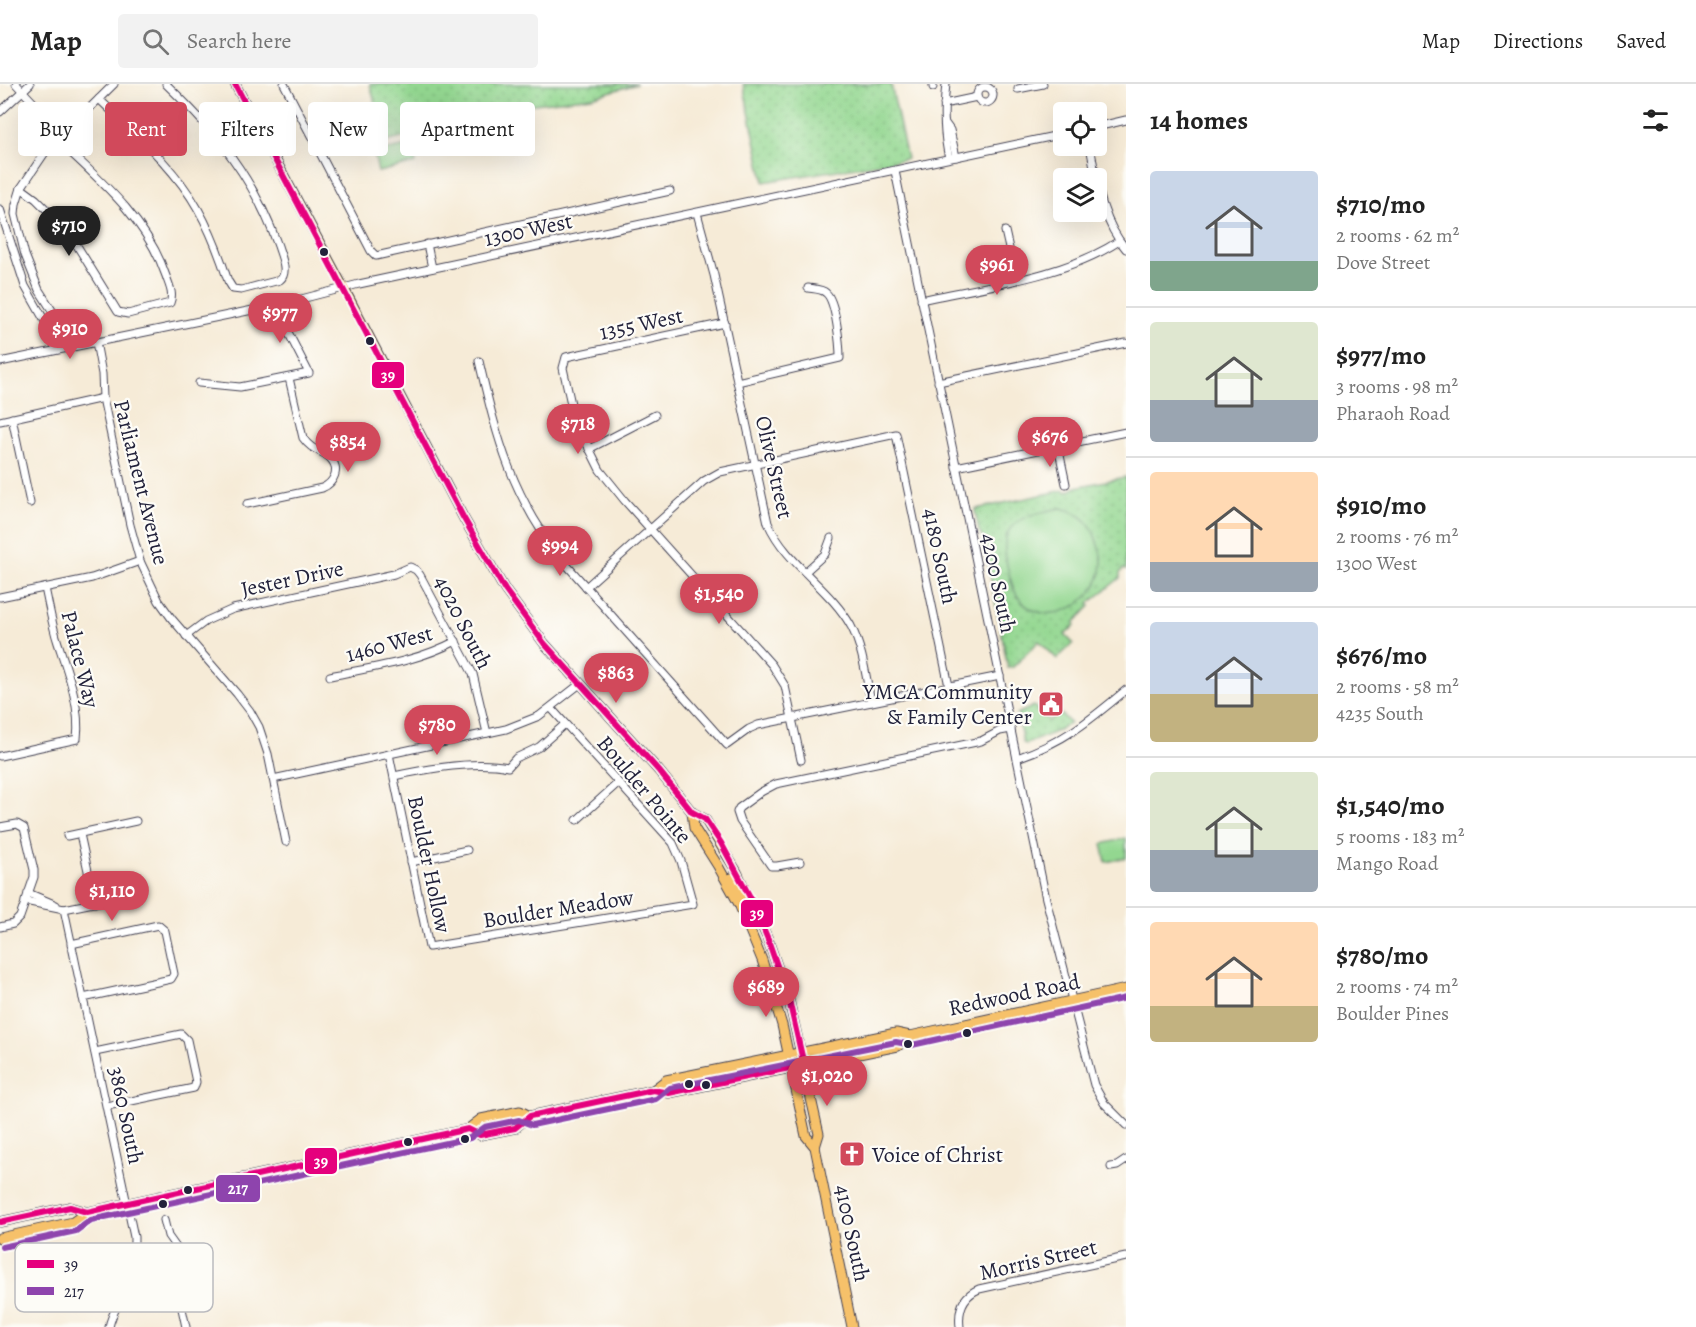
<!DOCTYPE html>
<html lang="en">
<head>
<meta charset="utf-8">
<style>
	body { margin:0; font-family:Alegreya,serif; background:#f2f2f2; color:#222; height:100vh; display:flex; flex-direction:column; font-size:22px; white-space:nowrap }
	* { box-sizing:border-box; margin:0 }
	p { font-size:20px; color:#767676 }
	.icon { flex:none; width:33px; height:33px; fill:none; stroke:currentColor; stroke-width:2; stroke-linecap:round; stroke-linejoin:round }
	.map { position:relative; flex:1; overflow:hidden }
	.drawer { display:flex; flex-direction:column; background:#fff; width:570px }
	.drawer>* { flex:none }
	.banner { position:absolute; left:18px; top:18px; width:570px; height:54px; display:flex; gap:12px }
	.buttons { position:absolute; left:1053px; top:18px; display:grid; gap:12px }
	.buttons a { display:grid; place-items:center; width:54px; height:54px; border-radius:6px; background:#fff; box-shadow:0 6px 24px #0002; font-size:30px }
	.price { position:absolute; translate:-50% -51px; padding:0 14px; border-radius:21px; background:#d1495b; color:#fff; font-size:20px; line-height:39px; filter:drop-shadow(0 2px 3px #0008) }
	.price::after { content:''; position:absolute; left:50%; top:36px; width:18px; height:14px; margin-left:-9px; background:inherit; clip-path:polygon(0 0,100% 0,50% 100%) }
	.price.current { background:#222; color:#fff }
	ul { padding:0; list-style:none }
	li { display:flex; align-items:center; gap:18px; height:150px; padding:0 24px }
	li+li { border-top:2px solid #e0e0e0 }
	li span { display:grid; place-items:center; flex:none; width:168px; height:120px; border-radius:6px; color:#555 }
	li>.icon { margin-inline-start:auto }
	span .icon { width:72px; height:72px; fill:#fffc; stroke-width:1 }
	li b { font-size:26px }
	h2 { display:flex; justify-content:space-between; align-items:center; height:72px; padding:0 24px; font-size:26px }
	.pill { padding:0 21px; border-radius:6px; background:#fff; box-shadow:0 6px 24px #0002; font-size:21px; line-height:54px }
	.pill.current { background:#d1495b; color:#fff }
	header { display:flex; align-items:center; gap:36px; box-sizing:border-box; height:84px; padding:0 30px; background:#fff; border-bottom:2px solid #e0e0e0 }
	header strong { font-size:28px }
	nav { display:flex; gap:33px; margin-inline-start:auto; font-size:21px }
	.search { width:420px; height:54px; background:#f2f2f2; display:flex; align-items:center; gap:15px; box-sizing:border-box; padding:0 21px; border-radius:6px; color:#767676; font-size:22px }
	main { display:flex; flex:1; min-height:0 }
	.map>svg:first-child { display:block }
	.grass { fill:url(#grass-dots); stroke:#5a7c66; stroke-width:1.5 }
	.pitch { fill:#93d790; stroke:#5a7c66; stroke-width:1.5 }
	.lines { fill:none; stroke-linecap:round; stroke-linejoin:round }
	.minor-casing { stroke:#424052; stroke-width:9 }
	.major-casing { stroke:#424052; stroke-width:11 }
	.minor { stroke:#fff; stroke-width:7 }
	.major { stroke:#f6c16b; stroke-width:9 }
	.bus-1-casing { stroke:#fdfcf7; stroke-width:10 }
	.bus-2-casing { stroke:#fdfcf7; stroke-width:10 }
	.bus-1 { stroke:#e5007d; stroke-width:6 }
	.bus-2 { stroke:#8e44ad; stroke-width:6 }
	.bus-dot { fill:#22223b; stroke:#fdfcf7; stroke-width:2 }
	.labels { text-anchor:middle; stroke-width:4.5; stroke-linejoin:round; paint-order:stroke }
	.street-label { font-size:22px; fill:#22223b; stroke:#fdfcf7 }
	.poi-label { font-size:22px; fill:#22223b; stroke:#fdfcf7; text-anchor:end }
	.key { fill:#fdfcf7; stroke:#bbbbbf; stroke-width:1.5 }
	.key-label { font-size:16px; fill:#22223b }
	.line-badge { stroke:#fdfcf7; stroke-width:2 }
	.badge-label { font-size:16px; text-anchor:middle; font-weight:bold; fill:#fff }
</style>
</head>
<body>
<header>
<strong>Map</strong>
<div class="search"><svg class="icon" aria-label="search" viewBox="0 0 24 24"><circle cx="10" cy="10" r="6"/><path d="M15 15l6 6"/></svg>Search here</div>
<nav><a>Map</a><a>Directions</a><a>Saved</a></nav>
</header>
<main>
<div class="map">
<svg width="1126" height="1243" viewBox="0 0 1126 1243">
	<defs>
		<pattern id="grass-dots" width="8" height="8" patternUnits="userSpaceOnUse" patternTransform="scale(1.5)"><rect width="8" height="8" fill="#93d790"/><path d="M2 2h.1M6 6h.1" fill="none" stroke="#7eb87d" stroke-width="1.8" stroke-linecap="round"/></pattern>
	</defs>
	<rect width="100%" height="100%" fill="#fdfcf7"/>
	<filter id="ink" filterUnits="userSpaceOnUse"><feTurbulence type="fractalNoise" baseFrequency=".0167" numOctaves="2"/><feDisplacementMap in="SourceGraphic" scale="12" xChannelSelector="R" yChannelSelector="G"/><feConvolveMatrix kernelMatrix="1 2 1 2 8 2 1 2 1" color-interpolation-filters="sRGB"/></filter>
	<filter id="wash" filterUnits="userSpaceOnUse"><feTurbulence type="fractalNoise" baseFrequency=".008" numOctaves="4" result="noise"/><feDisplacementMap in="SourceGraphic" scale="24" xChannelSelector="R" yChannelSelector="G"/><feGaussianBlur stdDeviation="1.35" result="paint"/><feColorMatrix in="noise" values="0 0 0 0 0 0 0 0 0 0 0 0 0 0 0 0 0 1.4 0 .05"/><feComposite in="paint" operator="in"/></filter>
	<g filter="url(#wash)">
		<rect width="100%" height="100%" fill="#f6ebd7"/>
		<g class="grass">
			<polygon points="370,0 637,0 592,13 501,24 434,46 385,58"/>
			<polygon points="743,0 891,0 907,75 764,98"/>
			<polygon points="1126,393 1126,486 1123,485 1120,489 1120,494 1089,519 1090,522 1074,539 1075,541 1065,551 1073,559 1057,575 1039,557 1013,583 1008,584 983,454 979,447 975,427 976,425 1064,406 1067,408 1076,403"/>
			<polygon points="1034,622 1049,637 1056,630 1058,632 1061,630 1070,639 1053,649 1026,660 1023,659 1017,630"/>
		</g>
		<g class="pitch">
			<polygon points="412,61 416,79 378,88 374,69"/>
			<path d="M1061,424C1080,429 1091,437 1096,455C1098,462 1102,471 1102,478C1102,525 1029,554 1012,500C995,445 1007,434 1061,424Z"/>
			<polygon points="1126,754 1126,774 1106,778 1102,760"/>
		</g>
	</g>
	<g filter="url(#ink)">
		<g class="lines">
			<g class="minor-casing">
				<g id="minor">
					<polyline points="16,0 62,49"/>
					<polyline points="284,0 371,167 376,172 670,107"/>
					<polyline points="933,0 933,3"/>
					<path d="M946,0C943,26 943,49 949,74"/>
					<circle cx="985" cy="11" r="8"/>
					<polyline points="1018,5 1043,0"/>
					<path d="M99,15C134,49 174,82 198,125C211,148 220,172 228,197L233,205L241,206L280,196C289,188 281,172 278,162C254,94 217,49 166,0"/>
					<polyline points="944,20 977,13"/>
					<polyline points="0,28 30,0"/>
					<polyline points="945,39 950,46 956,73"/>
					<polyline points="1096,43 1126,36"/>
					<path d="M1090,62C1097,98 1101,136 1126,165"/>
					<polyline points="895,87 1046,815 1094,1001 1104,1019 1126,1041"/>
					<path d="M21,104L36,115L68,147L118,228L128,230L170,219C174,210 169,201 166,192C147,135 99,95 56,55"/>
					<polyline points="0,125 25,202 51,248 56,266"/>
					<path d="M697,129L714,191L768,439C786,480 830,504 851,542C863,565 866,593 871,618"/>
					<polyline points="1005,147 1016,195"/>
					<polyline points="427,160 432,184"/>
					<path d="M921,216C984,202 1065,193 1119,157"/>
					<polyline points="725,239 566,273 563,284 573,329 581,348 600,386 625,417 772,581 785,602 801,676"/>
					<polyline points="96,258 102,290 103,314 130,441 140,477 159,517 172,535 237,610 250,627 259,643 268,670 286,758"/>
					<polyline points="67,264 60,239 39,206 25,171 15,130 16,120 21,104 46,67 114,0"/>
					<path d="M479,277C497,355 512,414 564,478L727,661L749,645L758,641L1000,592"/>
					<polyline points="0,278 282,220 359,200 1064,50"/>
					<path d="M737,298L840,274C840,262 836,217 826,209C822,205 814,205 808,204"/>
					<polyline points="938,298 1126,259"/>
					<polyline points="199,299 240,303 309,289 288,248 282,220"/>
					<polyline points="12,334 30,419"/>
					<polyline points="0,337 103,314"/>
					<polyline points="1058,362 1066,400"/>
					<polyline points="589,365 655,331"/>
					<polyline points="956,383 1126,348"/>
					<path d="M247,420L322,404C334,399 341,385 330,374C320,365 313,368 303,354L289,294"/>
					<polyline points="805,488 825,470 831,454"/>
					<polyline points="586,503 704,397 720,388 896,350 949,602"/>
					<polyline points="0,513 92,494 140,477"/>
					<polyline points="186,552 206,537 233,525 394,490 410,483 416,486 420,491 473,590 487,649"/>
					<path d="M330,592C373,583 417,578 456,557"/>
					<polyline points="389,670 429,863 693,820 681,777 673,759 551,624"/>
					<path d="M0,672L77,655C81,623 68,589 58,559C52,541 49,522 45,504"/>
					<path d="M1017,674C1064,658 1089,637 1126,606"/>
					<path d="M394,692C426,685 475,676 508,683L516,674L539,663L565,640"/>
					<polyline points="273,695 506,645 539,632 580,600"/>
					<polyline points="577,736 618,699"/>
					<polyline points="0,743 17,740 24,744 34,786 34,793 20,833 13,840 0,843"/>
					<polyline points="80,750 95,819"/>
					<polyline points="67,752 136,737"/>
					<polyline points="411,778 467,766"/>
					<polyline points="800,778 777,782 771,782 740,737 737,728 739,724 761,708 776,700 981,657 1000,647 1011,645"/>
					<polyline points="28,809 56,821"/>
					<polyline points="25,817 64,825 113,815"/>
					<path d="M64,825L134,1153C134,1169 134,1184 128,1199C122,1215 112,1227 109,1243"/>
					<polyline points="71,860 158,841 165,847 174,890 171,895 83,914"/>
					<polyline points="95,968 181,950 187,956 196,998 194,1004 107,1022"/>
					<polyline points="1111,1083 1117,1082 1126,1076"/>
					<polyline points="164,1136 168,1152 178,1166 177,1202 186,1243"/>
					<polyline points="85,1189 128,1198"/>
					<path d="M960,1243C958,1226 962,1212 979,1205L1126,1173"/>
				</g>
			</g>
			<g class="major-casing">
				<g id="major">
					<polyline points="235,0 350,216 463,433 505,506 544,559 659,687 692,728 705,735 737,788 767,853 789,916 819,1050 815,1063"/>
					<polyline points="692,728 694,744 718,782 739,820 762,876 782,941 806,1052 815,1063 852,1243"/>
					<polyline points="731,794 744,815 750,815"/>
					<polyline points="653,1006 666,996 896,949 910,952 1126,905"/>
					<polyline points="468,1045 480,1051 515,1044 530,1032 653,1006 669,1009 898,962 910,952"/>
					<polyline points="0,1138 70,1123 87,1128"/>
					<polyline points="0,1154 73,1138 87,1128 468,1045 481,1035 520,1027 530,1032"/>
				</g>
			</g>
			<use href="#minor" class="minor"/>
			<use href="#major" class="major"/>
			<g class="bus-1-casing">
				<polyline id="bus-1" points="0,1138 70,1123 87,1128 468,1045 480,1051 515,1044 530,1032 653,1006 669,1009 804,981 789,916 767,853 751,815 721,759 705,735 692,728 659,687 544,559 505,506 463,433 235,0"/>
			</g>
			<g class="bus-2-casing">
				<polyline id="bus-2" points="2,1163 76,1147 91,1136 470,1054 485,1043 519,1036 532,1041 656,1015 670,1004 896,958 912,961 1126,914"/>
			</g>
			<use href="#bus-1" class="bus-1"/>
			<use href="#bus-2" class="bus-2"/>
		</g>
	</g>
	<defs>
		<g id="civic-square" transform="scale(1.35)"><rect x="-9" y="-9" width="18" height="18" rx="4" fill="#d1495b" stroke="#fdfcf7"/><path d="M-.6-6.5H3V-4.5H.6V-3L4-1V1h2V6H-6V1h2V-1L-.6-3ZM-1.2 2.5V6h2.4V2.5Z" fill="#fff"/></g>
		<g id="church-square" transform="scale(1.35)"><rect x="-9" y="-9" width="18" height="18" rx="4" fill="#d1495b" stroke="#fdfcf7"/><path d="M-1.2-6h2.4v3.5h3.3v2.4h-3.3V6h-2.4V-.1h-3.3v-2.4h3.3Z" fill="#fff"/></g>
	</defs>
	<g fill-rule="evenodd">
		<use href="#civic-square" x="1051" y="620"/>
		<use href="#church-square" x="852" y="1070"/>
	</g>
	<g class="bus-dot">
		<circle cx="324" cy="168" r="5"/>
		<circle cx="370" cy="257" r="5"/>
		<circle cx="967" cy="949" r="5"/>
		<circle cx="908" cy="960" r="5"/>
		<circle cx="689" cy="1000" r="5"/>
		<circle cx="706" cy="1001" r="5"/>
		<circle cx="465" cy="1055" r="5"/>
		<circle cx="408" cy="1058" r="5"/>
		<circle cx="188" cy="1106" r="5"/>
		<circle cx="163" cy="1120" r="5"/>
	</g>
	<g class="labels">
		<g class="street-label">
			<text transform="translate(528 145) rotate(-12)" y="8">1300 West</text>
			<text transform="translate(641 239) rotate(-12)" y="8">1355 West</text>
			<text transform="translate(775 383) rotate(77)" y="8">Olive Street</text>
			<text transform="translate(142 398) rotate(76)" y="8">Parliament Avenue</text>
			<text transform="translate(941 472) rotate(78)" y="8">4180 South</text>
			<text transform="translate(292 494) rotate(-12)" y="8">Jester Drive</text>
			<text transform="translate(999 499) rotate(78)" y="8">4200 South</text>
			<text transform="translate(464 538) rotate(63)" y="8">4020 South</text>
			<text transform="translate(389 559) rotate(-15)" y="8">1460 West</text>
			<text transform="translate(81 575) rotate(76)" y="8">Palace Way</text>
			<text transform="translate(645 705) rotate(50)" y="8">Boulder Pointe</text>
			<text transform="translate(430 780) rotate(78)" y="8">Boulder Hollow</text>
			<text transform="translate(558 824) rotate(-9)" y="8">Boulder Meadow</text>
			<text transform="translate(1014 910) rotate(-12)" y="8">Redwood Road</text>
			<text transform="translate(127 1031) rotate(78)" y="8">3860 South</text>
			<text transform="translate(853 1149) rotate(78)" y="8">4100 South</text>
			<text transform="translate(1038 1175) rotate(-13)" y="8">Morris Street</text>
		</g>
		<g class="poi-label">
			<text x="1032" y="615">YMCA Community<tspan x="1032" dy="25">&amp; Family Center</tspan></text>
			<text x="872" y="1078" text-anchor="start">Voice of Christ</text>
		</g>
	</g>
	<rect x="15" y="1159" width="198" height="69" rx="9" class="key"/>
	<rect x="27" y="1176" width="27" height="8" fill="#e5007d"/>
	<rect x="27" y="1203" width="27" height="8" fill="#8e44ad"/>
	<g class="key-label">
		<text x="64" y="1186">39</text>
		<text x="64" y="1213">217</text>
	</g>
	<g class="line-badge">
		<rect x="371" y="277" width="34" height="28" rx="6" fill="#e5007d"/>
		<rect x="740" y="815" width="34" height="29" rx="6" fill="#e5007d"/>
		<rect x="304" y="1063" width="34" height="28" rx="6" fill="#e5007d"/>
		<rect x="215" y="1090" width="46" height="29" rx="6" fill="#8e44ad"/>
	</g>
	<g class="badge-label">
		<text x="388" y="297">39</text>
		<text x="757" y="835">39</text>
		<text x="321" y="1083">39</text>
		<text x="238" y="1110">217</text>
	</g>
</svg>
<div class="buttons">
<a><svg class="icon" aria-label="locate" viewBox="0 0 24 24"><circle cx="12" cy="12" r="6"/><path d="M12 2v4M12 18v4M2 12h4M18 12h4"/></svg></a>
<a><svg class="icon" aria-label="layers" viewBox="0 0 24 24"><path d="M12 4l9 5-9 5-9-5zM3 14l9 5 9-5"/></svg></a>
</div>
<b class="price current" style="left:69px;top:173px">$710</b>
<b class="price" style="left:997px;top:212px">$961</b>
<b class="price" style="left:280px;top:260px">$977</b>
<b class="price" style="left:70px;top:276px">$910</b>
<b class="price" style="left:578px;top:371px">$718</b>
<b class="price" style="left:1050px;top:384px">$676</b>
<b class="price" style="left:348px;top:389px">$854</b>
<b class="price" style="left:560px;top:493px">$994</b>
<b class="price" style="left:719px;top:541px">$1,540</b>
<b class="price" style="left:616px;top:620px">$863</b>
<b class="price" style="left:437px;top:672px">$780</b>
<b class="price" style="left:112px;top:838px">$1,110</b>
<b class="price" style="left:766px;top:934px">$689</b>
<b class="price" style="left:827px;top:1023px">$1,020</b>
<div class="banner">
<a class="pill">Buy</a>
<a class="pill current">Rent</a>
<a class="pill">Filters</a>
<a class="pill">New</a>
<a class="pill">Apartment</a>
</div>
</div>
<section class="drawer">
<h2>14 homes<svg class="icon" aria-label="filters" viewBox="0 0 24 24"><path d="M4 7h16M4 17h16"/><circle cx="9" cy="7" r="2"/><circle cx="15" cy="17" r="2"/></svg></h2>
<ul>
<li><span style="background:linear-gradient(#c9d6e8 75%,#7fa58c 0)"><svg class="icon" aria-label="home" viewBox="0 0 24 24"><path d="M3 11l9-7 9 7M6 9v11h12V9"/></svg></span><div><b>$710/mo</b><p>2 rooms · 62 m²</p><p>Dove Street</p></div></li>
<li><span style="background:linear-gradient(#dfe7d0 65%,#9aa5b1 0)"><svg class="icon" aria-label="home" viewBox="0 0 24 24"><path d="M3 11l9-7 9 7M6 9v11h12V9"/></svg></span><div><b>$977/mo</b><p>3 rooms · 98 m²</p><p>Pharaoh Road</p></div></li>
<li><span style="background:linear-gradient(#ffd9b3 75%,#9aa5b1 0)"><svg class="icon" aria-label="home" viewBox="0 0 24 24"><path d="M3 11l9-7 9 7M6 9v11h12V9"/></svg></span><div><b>$910/mo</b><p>2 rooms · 76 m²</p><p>1300 West</p></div></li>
<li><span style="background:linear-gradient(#c9d6e8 60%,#c2b280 0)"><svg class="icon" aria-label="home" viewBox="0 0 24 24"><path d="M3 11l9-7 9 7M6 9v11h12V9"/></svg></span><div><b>$676/mo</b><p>2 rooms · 58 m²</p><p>4235 South</p></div></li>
<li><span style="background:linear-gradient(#dfe7d0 65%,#9aa5b1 0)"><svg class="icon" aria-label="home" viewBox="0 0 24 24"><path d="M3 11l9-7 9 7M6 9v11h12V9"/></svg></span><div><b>$1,540/mo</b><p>5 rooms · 183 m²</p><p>Mango Road</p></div></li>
<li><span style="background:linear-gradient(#ffd9b3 70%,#c2b280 0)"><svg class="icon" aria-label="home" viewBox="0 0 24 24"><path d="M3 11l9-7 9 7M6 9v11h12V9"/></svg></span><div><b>$780/mo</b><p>2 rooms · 74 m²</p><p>Boulder Pines</p></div></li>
</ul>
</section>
</main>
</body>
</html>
